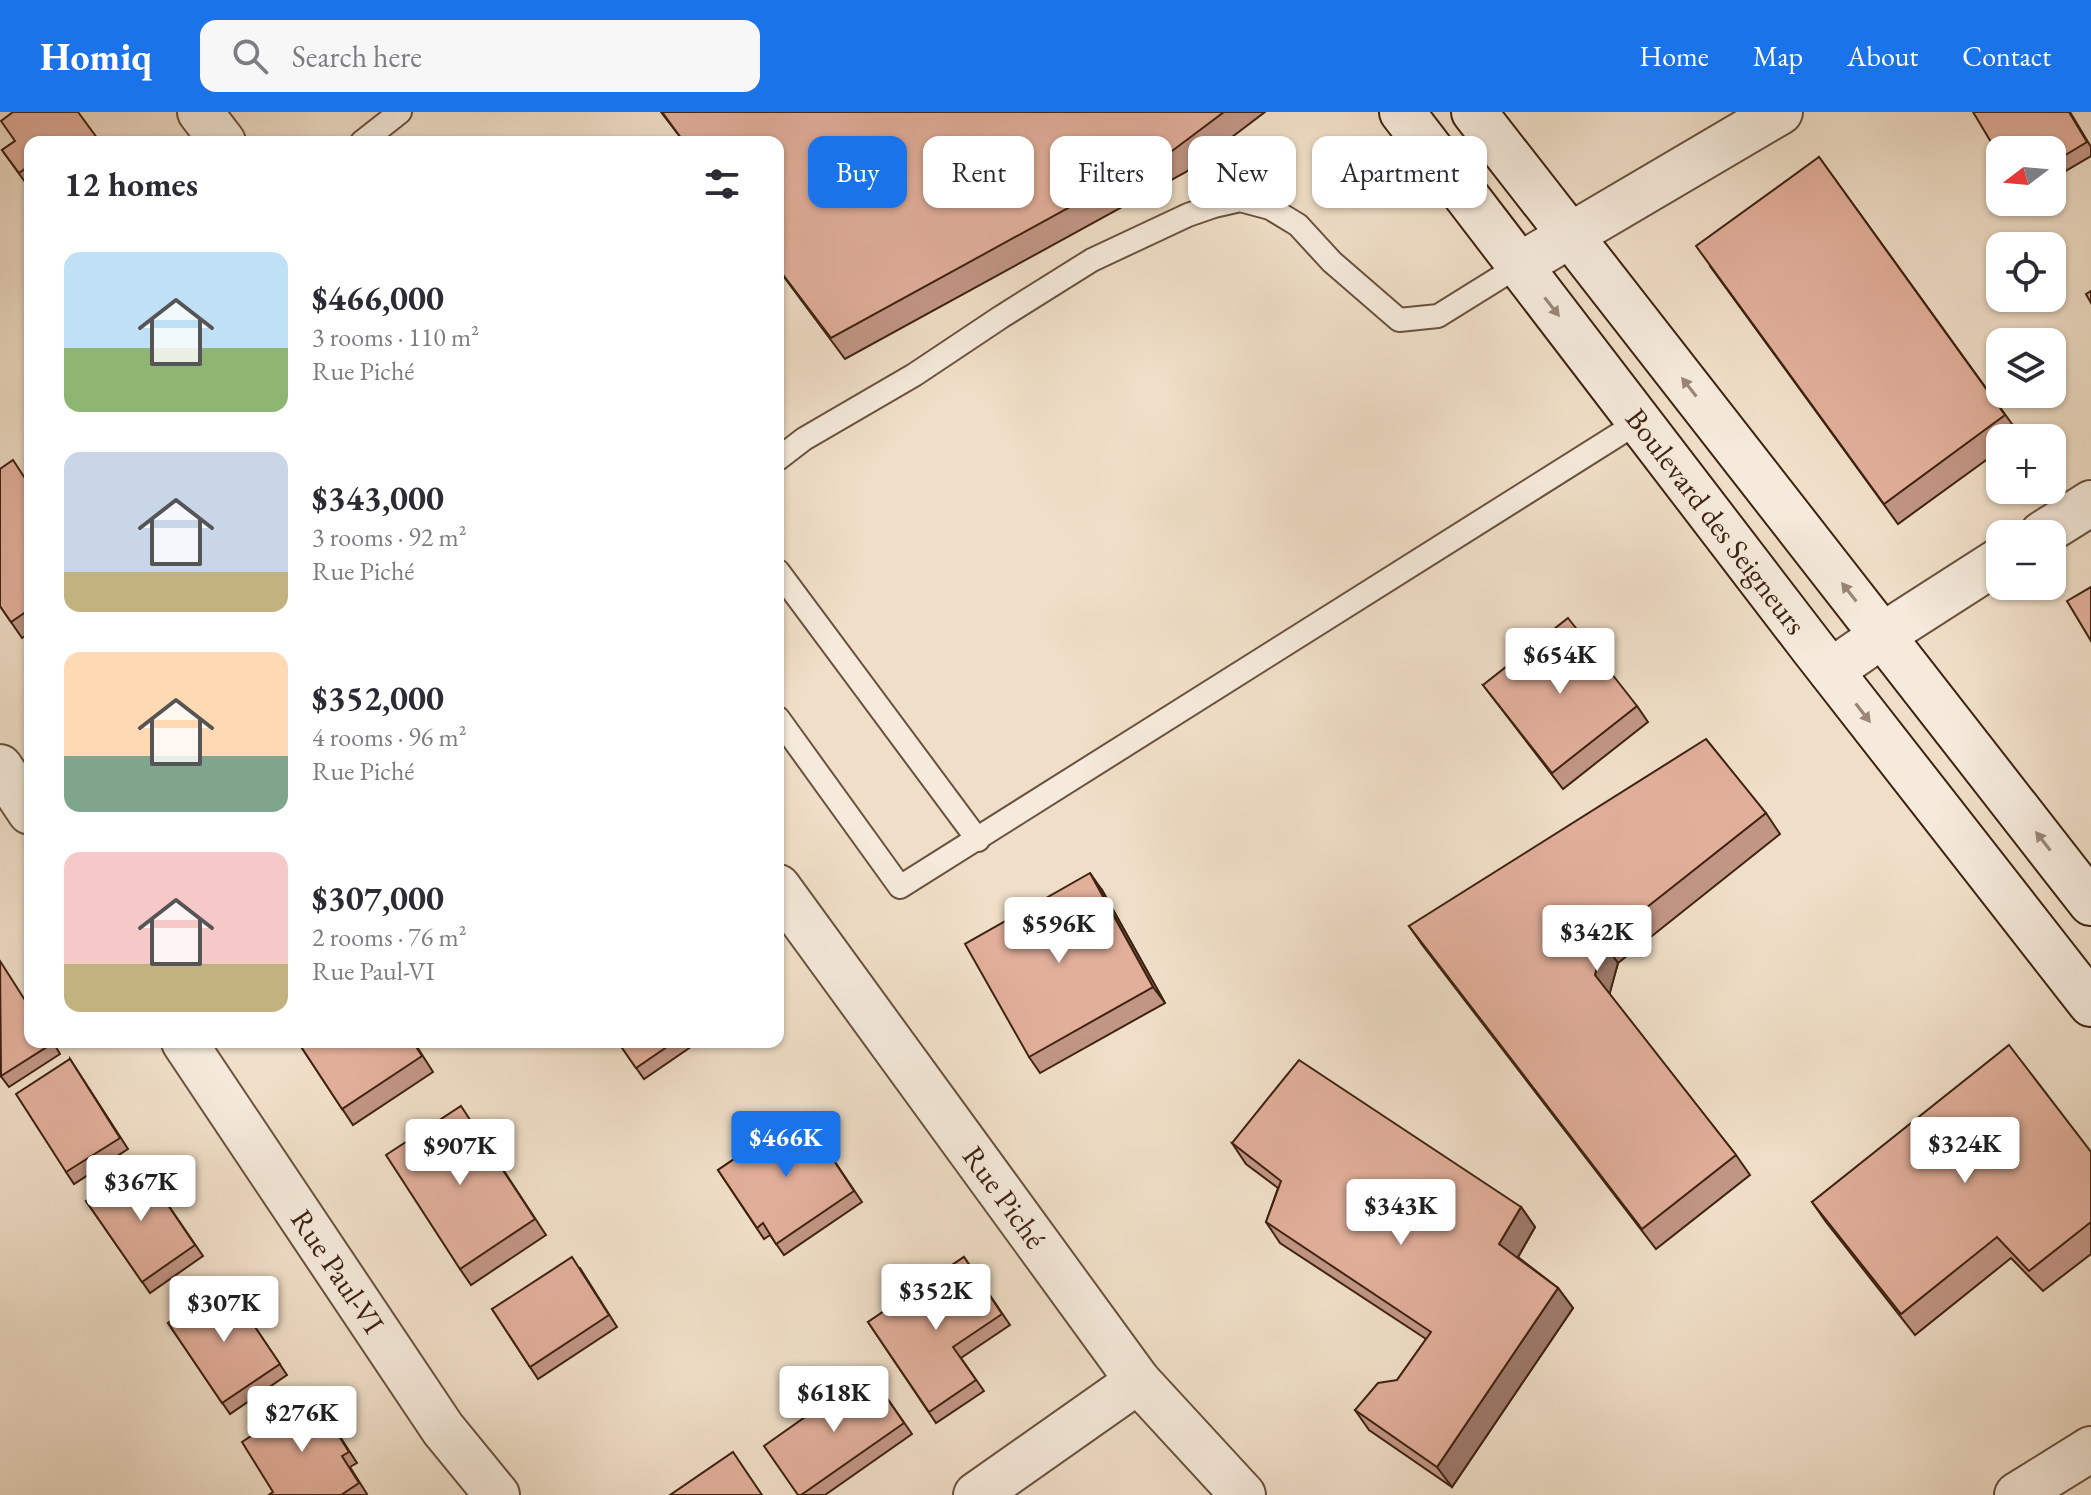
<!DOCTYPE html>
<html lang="en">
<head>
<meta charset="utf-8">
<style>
	body { margin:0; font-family:"EB Garamond",serif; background:#f7f7f7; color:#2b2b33; height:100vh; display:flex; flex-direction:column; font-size:30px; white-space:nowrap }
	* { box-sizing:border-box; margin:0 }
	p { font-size:26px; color:#7c7c81 }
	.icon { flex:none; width:44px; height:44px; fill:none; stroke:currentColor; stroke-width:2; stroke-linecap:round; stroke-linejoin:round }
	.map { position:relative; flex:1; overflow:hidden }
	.panel { position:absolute; left:24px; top:24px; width:760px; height:912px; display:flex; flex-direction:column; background:#fff; border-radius:16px; box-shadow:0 2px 6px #0004 }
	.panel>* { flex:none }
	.banner { position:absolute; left:808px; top:24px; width:760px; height:72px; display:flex; gap:16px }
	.needle { width:52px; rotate:254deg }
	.tools { position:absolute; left:1986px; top:24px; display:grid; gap:16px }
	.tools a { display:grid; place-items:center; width:80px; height:80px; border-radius:16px; background:#fff; box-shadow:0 2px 6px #0004; font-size:40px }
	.price { position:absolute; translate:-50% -68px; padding:0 18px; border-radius:8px; background:#fff; color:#222; font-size:26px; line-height:52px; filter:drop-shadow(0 2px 4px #0008) }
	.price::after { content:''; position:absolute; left:50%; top:48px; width:24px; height:18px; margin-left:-12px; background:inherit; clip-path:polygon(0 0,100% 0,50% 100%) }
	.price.current { background:#1a73e8; color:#fff }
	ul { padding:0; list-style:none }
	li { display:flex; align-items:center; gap:24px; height:200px; padding:0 40px }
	li span { display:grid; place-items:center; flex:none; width:224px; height:160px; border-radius:16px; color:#555 }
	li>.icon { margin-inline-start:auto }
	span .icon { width:96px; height:96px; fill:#fffc; stroke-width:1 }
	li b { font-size:34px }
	h2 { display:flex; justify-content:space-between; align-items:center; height:96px; padding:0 40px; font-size:34px }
	.tag { padding:0 28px; border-radius:16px; background:#fff; box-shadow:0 2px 6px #0004; font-size:28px; line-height:72px }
	.tag.current { background:#1a73e8; color:#fff }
	header { display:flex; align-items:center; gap:48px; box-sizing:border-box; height:112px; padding:0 40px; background:#1a73e8; color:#fff }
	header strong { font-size:38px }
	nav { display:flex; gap:44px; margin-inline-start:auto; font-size:28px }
	.search { width:560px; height:72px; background:#f7f7f7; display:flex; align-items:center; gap:20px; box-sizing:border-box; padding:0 28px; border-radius:16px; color:#7c7c81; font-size:30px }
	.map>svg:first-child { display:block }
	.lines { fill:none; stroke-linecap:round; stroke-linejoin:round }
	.service-casing { stroke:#6a513e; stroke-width:26 }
	.minor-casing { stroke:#6a513e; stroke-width:48 }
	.secondary-casing { stroke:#3e2210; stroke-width:48 }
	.service { stroke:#f5eadb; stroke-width:22 }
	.minor { stroke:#f5eadb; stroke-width:44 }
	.secondary { stroke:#f5eadb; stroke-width:44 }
	.wall { fill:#c29685; stroke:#3e2210; stroke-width:2 }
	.shaded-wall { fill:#9e7a6c; stroke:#3e2210; stroke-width:2 }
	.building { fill:#e2af9b; stroke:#3e2210; stroke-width:2 }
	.oneway { fill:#9a8676 }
	.labels { text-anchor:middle; stroke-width:8; stroke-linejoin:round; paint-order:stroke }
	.street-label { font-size:30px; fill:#3e2210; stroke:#f5eadb }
</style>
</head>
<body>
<header>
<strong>Homiq</strong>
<div class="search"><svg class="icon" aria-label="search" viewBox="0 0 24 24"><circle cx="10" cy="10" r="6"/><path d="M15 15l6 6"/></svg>Search here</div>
<nav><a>Home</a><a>Map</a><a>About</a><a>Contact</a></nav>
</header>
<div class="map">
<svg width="2091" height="1383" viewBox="0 0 2091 1383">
	<rect width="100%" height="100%" fill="#f0dfc8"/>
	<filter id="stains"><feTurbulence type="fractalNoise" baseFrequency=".0025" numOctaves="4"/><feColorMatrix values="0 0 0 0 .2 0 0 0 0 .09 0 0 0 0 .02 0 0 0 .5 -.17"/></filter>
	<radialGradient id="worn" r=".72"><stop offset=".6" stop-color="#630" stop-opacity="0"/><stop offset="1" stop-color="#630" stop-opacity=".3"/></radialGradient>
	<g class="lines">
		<g class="service-casing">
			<g id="service">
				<polyline points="362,30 400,0"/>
				<polyline points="778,347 804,327 914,263 1001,205 1092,148 1188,103 1214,94 1240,88 1270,96 1298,113 1332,150 1399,208 1438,204 1520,153"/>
				<polyline points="778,459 978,728"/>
				<polyline points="778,606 900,775 1640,309"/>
			</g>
		</g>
		<g class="minor-casing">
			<g id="minor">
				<polyline points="200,0 223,30"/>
				<polyline points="1520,153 1780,0"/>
				<polyline points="2042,422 2091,391"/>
				<polyline points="1831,559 1883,523 2000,448"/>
				<polyline points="0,655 30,700"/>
				<path id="s1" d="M778,775L1138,1269L1243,1383"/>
				<path id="s2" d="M184,930L443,1317L497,1383"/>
				<polyline points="976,1383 1138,1269"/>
				<polyline points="2017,1383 2091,1337"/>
			</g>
		</g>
		<g class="secondary-casing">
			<g id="secondary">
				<path id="s3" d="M1402,0L1812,535L2091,892"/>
				<polyline points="1474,0 2091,791"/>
			</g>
		</g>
		<use href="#service" class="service"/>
		<use href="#minor" class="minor"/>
		<use href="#secondary" class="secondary"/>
	</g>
	<g class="wall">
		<polygon points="661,0 1265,0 1186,60 845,247 778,157 778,30 684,30"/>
		<polygon points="1973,0 2070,0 2091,35 2091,44 2052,67 2052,38"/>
		<polygon points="15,29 30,30 30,77 2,38"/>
		<polygon points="1819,45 2020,323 2016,326 2000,326 2000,338 1898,412 1710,154"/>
		<polygon points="30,373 30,521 22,526 0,494"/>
		<polygon points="1483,573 1637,594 1648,610 1563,677"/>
		<polygon points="1766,701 1780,722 1618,851 1609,882 1736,1043 1750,1063 1656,1137 1423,834 1409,814"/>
		<polygon points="1102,778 1165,891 1040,961 1029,945"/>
		<polygon points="53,930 60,942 9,975 0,963"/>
		<polygon points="298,930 414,930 433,960 353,1013"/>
		<polygon points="618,930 698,930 644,967"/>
		<polygon points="70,947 128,1037 74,1072 66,1060"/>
		<polygon points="802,1001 862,1090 784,1143 770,1123 764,1127 718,1058"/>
		<polygon points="472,1010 546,1123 471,1173 460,1157"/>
		<polygon points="1232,1031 1521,1095 1535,1115 1518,1145 1558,1176 1573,1196 1452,1375 1369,1318 1355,1298 1397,1268 1426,1227 1280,1131 1266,1110 1278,1076 1246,1052"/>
		<polygon points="2091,1040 2091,1142 2043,1179 2011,1146 1915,1223 1826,1110 1812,1090"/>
		<polygon points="140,1052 203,1144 150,1181 86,1089"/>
		<polygon points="964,1145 1010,1213 961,1246 984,1279 936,1311 868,1210"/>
		<polygon points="580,1156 617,1215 538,1267 492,1197"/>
		<polygon points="226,1172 287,1263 230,1302 168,1211"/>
		<polygon points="869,1260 912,1322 825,1383 798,1383"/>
		<polygon points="313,1283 357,1351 350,1355 367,1382 366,1383 269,1383 273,1380"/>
	</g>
	<g class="shaded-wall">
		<polygon points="1090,761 1102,778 1165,891 1153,875"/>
		<polygon points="1603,830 1618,851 1609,884 1595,863"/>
		<polygon points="1521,1095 1535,1115 1514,1152 1499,1132"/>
		<polygon points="1558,1176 1573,1196 1452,1375 1437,1355"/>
	</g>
	<g class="building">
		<polygon points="13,0 78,0 100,30 30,30 30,53 19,61 2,38 15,29 1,9"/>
		<polygon points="662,0 1224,0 1172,39 831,226 778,156 778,30 684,30"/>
		<polygon points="1973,0 2069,0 2087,30 2052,51 2052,38 2000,38 2000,45"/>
		<polygon points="1819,45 2005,303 1884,392 1696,134"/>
		<polygon points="2091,179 2091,191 2086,182"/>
		<polygon points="13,348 30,374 30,497 11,510 0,494 0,357"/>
		<polygon points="2091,475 2091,529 2067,489"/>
		<polygon points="1568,506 1637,594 1552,661 1483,573"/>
		<polygon points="1706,627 1766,701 1603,830 1595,863 1736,1043 1642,1117 1409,814"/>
		<polygon points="1090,761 1153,875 1029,945 965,832"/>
		<polygon points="0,849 30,896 30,930 53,931 1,964"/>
		<polygon points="298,930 413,930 422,944 342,997"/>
		<polygon points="618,930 674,930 636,956"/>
		<polygon points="2009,933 2091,1040 2091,1110 2029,1159 1997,1125 1901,1202 1812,1090"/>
		<polygon points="70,947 120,1026 66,1060 16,982"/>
		<polygon points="1299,948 1521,1095 1499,1132 1558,1176 1437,1355 1355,1298 1378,1271 1397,1268 1431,1220 1266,1110 1281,1069 1232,1031"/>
		<polygon points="461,994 535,1107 460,1157 386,1043"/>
		<polygon points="802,1001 854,1079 776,1132 763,1111 757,1116 718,1058"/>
		<polygon points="140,1052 195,1133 142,1170 86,1089"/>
		<polygon points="572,1145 609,1203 530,1255 492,1197"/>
		<polygon points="964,1145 1002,1202 953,1235 976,1268 929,1300 868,1210"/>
		<polygon points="226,1172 280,1252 222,1291 168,1211"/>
		<polygon points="869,1260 904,1311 801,1383 798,1383 764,1334"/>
		<polygon points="313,1283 349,1340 342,1344 359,1371 341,1383 269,1383 273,1380 242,1330"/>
		<polygon points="733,1340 762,1383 670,1383"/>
	</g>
	<defs><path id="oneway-solid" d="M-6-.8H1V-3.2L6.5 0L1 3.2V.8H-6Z" transform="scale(2)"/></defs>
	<g class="oneway">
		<use href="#oneway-solid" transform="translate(1552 195) rotate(52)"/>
		<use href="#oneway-solid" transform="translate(1689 275) rotate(-128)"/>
		<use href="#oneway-solid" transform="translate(1849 480) rotate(-128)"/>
		<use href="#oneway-solid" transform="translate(1863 601) rotate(52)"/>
		<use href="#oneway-solid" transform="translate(2043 729) rotate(-128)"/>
	</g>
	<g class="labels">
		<g class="street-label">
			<text dy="10" stroke="none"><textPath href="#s3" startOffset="516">Boulevard des Seigneurs</textPath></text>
			<text dy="10" stroke="none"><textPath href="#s1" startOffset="384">Rue Piché</textPath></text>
			<text dy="10" stroke="none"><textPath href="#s2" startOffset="276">Rue Paul-VI</textPath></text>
		</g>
	</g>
	<rect width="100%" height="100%" filter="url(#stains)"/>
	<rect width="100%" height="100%" fill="url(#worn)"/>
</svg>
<div class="tools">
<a><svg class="needle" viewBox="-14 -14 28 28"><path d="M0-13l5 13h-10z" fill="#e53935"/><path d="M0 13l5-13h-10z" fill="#7c7c81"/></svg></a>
<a><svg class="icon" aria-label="locate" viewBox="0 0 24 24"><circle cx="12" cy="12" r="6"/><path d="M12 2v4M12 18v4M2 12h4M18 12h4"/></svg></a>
<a><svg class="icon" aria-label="layers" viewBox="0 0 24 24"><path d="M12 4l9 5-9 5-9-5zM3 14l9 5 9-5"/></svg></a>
<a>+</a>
<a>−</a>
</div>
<b class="price" style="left:1560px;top:584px">$654K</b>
<b class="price" style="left:1059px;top:853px">$596K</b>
<b class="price" style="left:1597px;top:861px">$342K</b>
<b class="price current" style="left:786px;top:1067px">$466K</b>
<b class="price" style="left:1965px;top:1073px">$324K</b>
<b class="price" style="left:460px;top:1075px">$907K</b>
<b class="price" style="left:141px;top:1111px">$367K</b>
<b class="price" style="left:1401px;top:1135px">$343K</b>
<b class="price" style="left:936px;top:1220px">$352K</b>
<b class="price" style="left:224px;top:1232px">$307K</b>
<b class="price" style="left:834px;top:1322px">$618K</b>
<b class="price" style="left:302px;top:1342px">$276K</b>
<div class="banner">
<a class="tag current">Buy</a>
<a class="tag">Rent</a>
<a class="tag">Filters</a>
<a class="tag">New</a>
<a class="tag">Apartment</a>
</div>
<section class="panel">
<h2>12 homes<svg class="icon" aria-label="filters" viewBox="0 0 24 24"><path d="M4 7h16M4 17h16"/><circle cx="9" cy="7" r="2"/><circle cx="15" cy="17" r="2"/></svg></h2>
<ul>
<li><span style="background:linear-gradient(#bfe0f5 60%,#8fb573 0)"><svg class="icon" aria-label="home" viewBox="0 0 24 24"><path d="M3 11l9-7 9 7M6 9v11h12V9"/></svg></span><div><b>$466,000</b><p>3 rooms · 110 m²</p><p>Rue Piché</p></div></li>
<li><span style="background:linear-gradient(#c9d6e8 75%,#c2b280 0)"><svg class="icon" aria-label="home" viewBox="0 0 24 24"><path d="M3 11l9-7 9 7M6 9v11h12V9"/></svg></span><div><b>$343,000</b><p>3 rooms · 92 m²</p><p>Rue Piché</p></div></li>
<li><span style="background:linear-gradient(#ffd9b3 65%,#7fa58c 0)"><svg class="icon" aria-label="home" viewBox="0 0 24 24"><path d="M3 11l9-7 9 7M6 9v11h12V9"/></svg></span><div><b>$352,000</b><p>4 rooms · 96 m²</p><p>Rue Piché</p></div></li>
<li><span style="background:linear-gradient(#f6c9c9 70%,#c2b280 0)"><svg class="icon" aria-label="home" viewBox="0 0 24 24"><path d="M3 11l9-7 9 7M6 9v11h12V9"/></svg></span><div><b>$307,000</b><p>2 rooms · 76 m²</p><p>Rue Paul-VI</p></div></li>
</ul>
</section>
</div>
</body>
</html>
